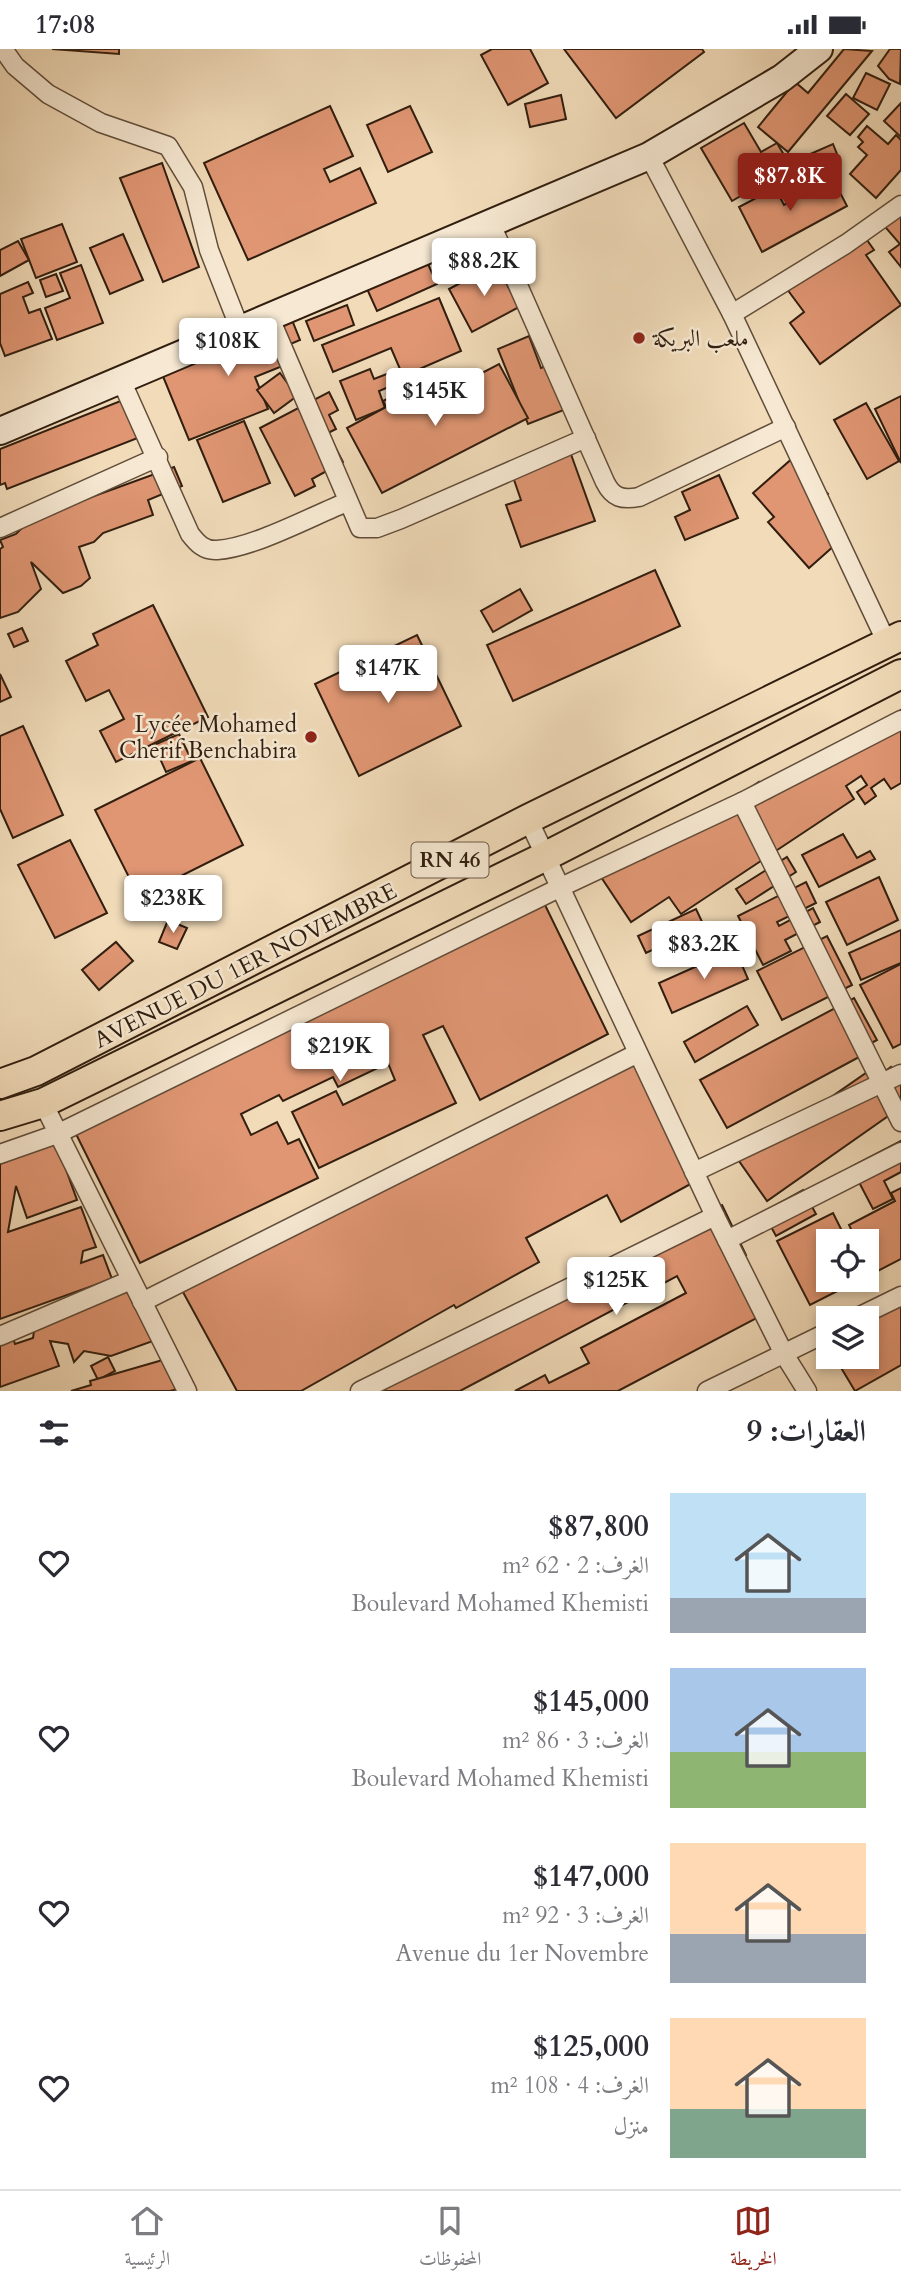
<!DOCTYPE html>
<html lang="ar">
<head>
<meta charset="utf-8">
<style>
	body { margin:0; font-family:Cardo,Amiri,serif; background:#f2f2f3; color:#2b2b33; direction:rtl; height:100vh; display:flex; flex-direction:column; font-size:26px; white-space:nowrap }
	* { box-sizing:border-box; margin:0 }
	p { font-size:23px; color:#7c7c81 }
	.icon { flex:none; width:38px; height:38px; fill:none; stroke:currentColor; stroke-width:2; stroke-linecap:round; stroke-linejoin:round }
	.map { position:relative; height:1342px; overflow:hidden; direction:ltr }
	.panel { display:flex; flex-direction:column; background:#fff; flex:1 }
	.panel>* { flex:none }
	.buttons { position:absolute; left:816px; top:1180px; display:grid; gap:14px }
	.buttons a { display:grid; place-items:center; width:63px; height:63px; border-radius:0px; background:#fff; box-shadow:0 4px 10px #0003; font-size:35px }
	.price { position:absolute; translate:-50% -60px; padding:0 16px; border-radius:7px; background:#fff; color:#222; font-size:23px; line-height:46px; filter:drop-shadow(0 2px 4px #0008) }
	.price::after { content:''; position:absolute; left:50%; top:42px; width:21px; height:16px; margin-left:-10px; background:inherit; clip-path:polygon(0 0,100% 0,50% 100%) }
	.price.current { background:#8f2418; color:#fff }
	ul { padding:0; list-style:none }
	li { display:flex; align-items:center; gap:21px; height:175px; padding:0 35px }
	li span { display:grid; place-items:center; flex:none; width:196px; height:140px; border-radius:0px; color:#555 }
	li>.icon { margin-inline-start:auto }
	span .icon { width:84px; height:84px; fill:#fffc; stroke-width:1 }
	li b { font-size:30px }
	h2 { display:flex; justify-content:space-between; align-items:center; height:84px; padding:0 35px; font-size:30px }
	.status { display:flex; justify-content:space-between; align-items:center; height:49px; padding:0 35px; background:#fff; direction:ltr }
	.status svg { height:19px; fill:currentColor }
	.tabs { display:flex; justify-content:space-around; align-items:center; height:98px; border-top:2px solid #e1e1e2; background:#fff; font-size:19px; color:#7c7c81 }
	.tabs a { display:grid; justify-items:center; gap:4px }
	.tabs .current { color:#8f2418 }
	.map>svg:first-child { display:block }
	.building { fill:#e09673; stroke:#311e0f; stroke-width:2 }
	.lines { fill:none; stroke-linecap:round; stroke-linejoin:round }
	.minor-casing { stroke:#614d3a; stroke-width:21 }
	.secondary-casing { stroke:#311e0f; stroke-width:30 }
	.primary-casing { stroke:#311e0f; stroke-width:32 }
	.minor { stroke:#f6e8d2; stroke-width:18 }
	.secondary { stroke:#f6e8d2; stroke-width:26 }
	.primary { stroke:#f1dbb9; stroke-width:28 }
	.poi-dot { fill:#8f2418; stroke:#f6e8d2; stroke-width:2.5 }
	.labels { text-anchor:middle; stroke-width:5; stroke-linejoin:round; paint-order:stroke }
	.shield { fill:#f6e8d2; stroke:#6c5b4a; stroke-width:2 }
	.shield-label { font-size:21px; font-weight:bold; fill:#311e0f }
	.poi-label { font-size:23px; fill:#311e0f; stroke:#f6e8d2; text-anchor:start }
	.street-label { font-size:23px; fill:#311e0f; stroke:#f6e8d2 }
</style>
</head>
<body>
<div class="status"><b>17:08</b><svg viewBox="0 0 49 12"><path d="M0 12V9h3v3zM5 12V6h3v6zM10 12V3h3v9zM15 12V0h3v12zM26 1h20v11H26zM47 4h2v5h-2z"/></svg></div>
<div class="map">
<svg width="901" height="1342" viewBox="0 0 901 1342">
	<rect width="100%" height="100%" fill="#f1dbb9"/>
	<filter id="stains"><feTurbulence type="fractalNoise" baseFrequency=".00286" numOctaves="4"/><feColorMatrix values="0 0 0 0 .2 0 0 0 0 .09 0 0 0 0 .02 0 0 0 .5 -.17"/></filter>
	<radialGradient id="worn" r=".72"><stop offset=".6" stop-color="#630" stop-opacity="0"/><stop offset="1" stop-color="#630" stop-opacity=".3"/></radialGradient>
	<g class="building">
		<polygon points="52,0 119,0 119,5"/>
		<polygon points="492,0 530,0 548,34 508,56 481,6"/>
		<polygon points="564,0 702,0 704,3 616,69"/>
		<polygon points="844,0 872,2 788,103 758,78 795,33 808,44"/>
		<polygon points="890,0 901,0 900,35 889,30 878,17"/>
		<polygon points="866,24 890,35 877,61 853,49"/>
		<polygon points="846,45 869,65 850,86 827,67"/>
		<polygon points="561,46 566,70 530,78 525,55"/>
		<polygon points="901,54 901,88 884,72"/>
		<polygon points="330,57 353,107 324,120 330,133 360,119 376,154 248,211 204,114"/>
		<polygon points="410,57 432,103 388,123 367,76"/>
		<polygon points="744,74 761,103 777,94 791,118 732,152 701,99"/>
		<polygon points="867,77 888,95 896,86 901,91 901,121 876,149 850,125 867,106 858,98 863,93 858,88"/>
		<polygon points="833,95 839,110 808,124 801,109"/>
		<polygon points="162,114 199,218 163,233 120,129"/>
		<polygon points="833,130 847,157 762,203 739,158 775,139 784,156"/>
		<polygon points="901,155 901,218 889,203 900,195 880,172"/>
		<polygon points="62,175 77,213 36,229 21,190"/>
		<polygon points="860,181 874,201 866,206 901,256 820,315 790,274 804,263 784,236"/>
		<polygon points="123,185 143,231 110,245 90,199"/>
		<polygon points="18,192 29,211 0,227 0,201"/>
		<polygon points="424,206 437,235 377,262 363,231"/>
		<polygon points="496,215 519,258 472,283 449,240"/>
		<polygon points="81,216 103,274 57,291 45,259 70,249 60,224"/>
		<polygon points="56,225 63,242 46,248 40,231"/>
		<polygon points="28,233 33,244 23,248 29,264 40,260 52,290 5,307 0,294 0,245"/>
		<polygon points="439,249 461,302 401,328 403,332 379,342 385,359 356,371 340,332 370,320 374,330 400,320 391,299 333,323 322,296"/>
		<polygon points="347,256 354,276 314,292 306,272"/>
		<polygon points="290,266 300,291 288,296 295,312 255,328 268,360 189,391 160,320"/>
		<polygon points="529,287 541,319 557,313 574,357 528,375 498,300"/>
		<polygon points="499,315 528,369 382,444 347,379 386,358 383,352 397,345 406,361 442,341 450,355 465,347 459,336"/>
		<polygon points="280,324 297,347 274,364 257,341"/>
		<polygon points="329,343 338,361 329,366 336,380 328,384 343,413 312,430 315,437 295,447 260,379"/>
		<polygon points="133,347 148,385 7,440 5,434 0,436 0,400"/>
		<polygon points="901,347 901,414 875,360"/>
		<polygon points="866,354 899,412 867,430 834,371"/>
		<polygon points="244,372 270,434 223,453 197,391"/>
		<polygon points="568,397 595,472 521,498 506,456 521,451 513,428 456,448 452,438"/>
		<polygon points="795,407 828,445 816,456 844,488 809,519 768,473 774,468 753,444"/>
		<polygon points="174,418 182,437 148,451 153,466 103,484 94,493 79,498 90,529 81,537 63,544 31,513 41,540 18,563 0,569 0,500 3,498 0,491 16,485 31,470"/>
		<polygon points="719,426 738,469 685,491 675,468 690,461 682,443"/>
		<polygon points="655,521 680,577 513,652 487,596"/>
		<polygon points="520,540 532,561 493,583 481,562"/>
		<polygon points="153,556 208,668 116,713 100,682 124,670 109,641 86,652 66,612 98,596 93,585"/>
		<polygon points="22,579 28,592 14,598 8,585"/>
		<polygon points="417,586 461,677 359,727 315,635"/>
		<polygon points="0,625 11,648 0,653"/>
		<polygon points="901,661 901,734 891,740 884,730 871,739 876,747 865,755 857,743 867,736 861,727 846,737 854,750 681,865 669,848 631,873 601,828 639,803 644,810 759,733 770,749"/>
		<polygon points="23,677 63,766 13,789 0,760 0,687"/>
		<polygon points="179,685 192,712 166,723 154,696"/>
		<polygon points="200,709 243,796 139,848 95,761"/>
		<polygon points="843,785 857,809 870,802 875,810 819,838 802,806"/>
		<polygon points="70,791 107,864 55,889 18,816"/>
		<polygon points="787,808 796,823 746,855 736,840"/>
		<polygon points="879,828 898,871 847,896 826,853"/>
		<polygon points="806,833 816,854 777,873 779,877 813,859 820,873 785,891 791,902 763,916 738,867"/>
		<polygon points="545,856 608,985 480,1051 443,977 423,986 456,1054 319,1119 292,1063 336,1042 343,1056 395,1031 388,1014 338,1038 333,1028 283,1052 279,1046 241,1065 251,1086 277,1073 288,1095 299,1090 318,1129 140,1214 75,1083"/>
		<polygon points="696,860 704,877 646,904 638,887"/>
		<polygon points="168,871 187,879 177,900 159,893"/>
		<polygon points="901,881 901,914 861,931 849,904"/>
		<polygon points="827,887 852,936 782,971 757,922"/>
		<polygon points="116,893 133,912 99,941 82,921"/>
		<polygon points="735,900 748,930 672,964 659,934"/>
		<polygon points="901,915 901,995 893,999 860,936"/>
		<polygon points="854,949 877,991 858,1001 861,1007 727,1079 700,1031"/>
		<polygon points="747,957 758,976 695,1013 684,993"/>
		<polygon points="629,1003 672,1062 707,1126 621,1173 607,1146 526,1189 539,1213 456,1259 454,1256 301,1342 237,1342 178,1234"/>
		<polygon points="876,1017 881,1025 891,1018 901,1032 901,1058 767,1152 739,1112"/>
		<polygon points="901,1092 901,1123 884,1132 893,1150 873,1160 851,1118"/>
		<polygon points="56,1093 77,1151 27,1169 16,1137 8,1183 81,1158 96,1198 83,1202 81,1214 103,1206 112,1230 0,1270 0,1115"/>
		<polygon points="901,1139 901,1210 866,1228 866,1192 848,1192 855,1188 849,1176 895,1152 891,1144"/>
		<polygon points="803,1141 816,1165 776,1187 763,1163"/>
		<polygon points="722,1156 746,1206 744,1207 772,1261 618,1342 515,1342 545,1326 549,1334 589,1314 581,1299 686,1244 677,1227 460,1342 367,1342"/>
		<polygon points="833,1164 847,1192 828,1192 828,1230 861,1230 810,1256 777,1192"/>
		<polygon points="133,1236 153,1292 111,1307 84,1302 74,1313 68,1295 50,1292 59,1317 0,1338 0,1283 10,1280 15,1295 33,1289 36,1269"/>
		<polygon points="901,1245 901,1316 855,1342 834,1307 866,1307 866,1269"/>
		<polygon points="108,1308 115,1322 98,1331 91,1317"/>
		<polygon points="173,1308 182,1339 170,1342 71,1342 91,1336 90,1332"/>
	</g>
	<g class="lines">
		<g class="minor-casing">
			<g id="minor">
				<polyline points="3,0 15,17 48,45 101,74 168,97 193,138 209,201 240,280"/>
				<polyline points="649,107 732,265 887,594"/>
				<path d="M490,173L605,433C613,449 622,451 639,448L786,378"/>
				<polyline points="732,265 846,195 901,156"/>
				<polyline points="269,267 360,479 377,479 401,470 586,389"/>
				<path d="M121,331L190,485C197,494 204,502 217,501C253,499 312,467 347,453"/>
				<polyline points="0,479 158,408"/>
				<polyline points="742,753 901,1073"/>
				<polyline points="528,770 715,1167 784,1305 807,1342"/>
				<polyline points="43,1054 187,1342"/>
				<polyline points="0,1105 57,1085 559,839 742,753 901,671"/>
				<polyline points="694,1123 901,1025"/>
				<polyline points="727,1191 901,1103"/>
				<polyline points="142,1253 636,1005"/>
				<polyline points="856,1269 901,1247"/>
				<polyline points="0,1287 131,1231"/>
				<polyline points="360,1342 715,1167"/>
				<polyline points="707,1342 828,1283"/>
			</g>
		</g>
		<g class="secondary-casing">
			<polyline id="secondary" points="0,382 649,107 782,29 819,0"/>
		</g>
		<g class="primary-casing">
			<g id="primary">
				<polyline points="0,1035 36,1022 528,770 901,587"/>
				<polyline points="0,1067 43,1054 544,808 901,625"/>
			</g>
		</g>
		<use href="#minor" class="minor"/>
		<use href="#secondary" class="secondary"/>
		<use href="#primary" class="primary"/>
	</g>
	<g class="poi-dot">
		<circle cx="639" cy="289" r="7"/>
		<circle cx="311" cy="688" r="7"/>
	</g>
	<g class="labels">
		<rect class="shield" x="411.5" y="793.5" width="77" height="35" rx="5"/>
		<g class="shield-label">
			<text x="450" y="818">RN 46</text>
		</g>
		<g class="poi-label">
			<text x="653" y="297">ملعب البريكة</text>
			<text x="297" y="683" text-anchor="end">Lycée Mohamed<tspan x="297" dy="26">Cherif Benchabira</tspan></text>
		</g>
		<g class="street-label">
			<text transform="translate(245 916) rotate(-27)" y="8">AVENUE DU 1ER NOVEMBRE</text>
		</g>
	</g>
	<rect width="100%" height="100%" filter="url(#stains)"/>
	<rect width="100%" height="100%" fill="url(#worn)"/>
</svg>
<div class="buttons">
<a><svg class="icon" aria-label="locate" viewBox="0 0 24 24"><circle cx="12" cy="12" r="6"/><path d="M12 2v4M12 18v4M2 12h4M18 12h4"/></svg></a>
<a><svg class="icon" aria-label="layers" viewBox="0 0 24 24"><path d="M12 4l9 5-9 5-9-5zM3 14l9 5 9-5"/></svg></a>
</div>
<b class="price current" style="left:790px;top:164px">$87.8K</b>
<b class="price" style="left:484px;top:249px">$88.2K</b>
<b class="price" style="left:228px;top:329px">$108K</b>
<b class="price" style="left:435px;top:379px">$145K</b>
<b class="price" style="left:388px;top:656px">$147K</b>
<b class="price" style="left:173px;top:886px">$238K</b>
<b class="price" style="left:704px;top:932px">$83.2K</b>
<b class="price" style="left:340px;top:1034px">$219K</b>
<b class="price" style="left:616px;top:1268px">$125K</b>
</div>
<section class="panel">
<h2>العقارات: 9<svg class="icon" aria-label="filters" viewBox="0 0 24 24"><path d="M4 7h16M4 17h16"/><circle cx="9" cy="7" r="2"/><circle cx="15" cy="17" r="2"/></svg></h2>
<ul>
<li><span style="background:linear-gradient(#bfe0f5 75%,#9aa5b1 0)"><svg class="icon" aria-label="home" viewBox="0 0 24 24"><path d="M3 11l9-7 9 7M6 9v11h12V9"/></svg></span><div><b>$87,800</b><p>الغرف: 2 · 62 m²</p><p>Boulevard Mohamed Khemisti</p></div><svg class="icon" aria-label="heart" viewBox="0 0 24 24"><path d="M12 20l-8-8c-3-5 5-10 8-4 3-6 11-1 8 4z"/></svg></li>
<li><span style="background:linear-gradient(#a9c7e8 60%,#8fb573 0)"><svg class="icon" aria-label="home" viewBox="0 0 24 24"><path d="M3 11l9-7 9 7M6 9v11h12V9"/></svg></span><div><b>$145,000</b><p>الغرف: 3 · 86 m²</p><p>Boulevard Mohamed Khemisti</p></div><svg class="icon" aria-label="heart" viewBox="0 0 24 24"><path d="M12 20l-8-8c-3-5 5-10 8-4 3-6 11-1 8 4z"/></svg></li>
<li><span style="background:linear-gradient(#ffd9b3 65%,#9aa5b1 0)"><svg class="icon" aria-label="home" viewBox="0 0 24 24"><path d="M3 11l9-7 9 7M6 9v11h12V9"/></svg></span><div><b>$147,000</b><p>الغرف: 3 · 92 m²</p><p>Avenue du 1er Novembre</p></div><svg class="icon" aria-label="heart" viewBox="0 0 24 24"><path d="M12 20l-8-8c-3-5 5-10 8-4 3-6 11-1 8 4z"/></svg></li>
<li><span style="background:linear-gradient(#ffd9b3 65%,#7fa58c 0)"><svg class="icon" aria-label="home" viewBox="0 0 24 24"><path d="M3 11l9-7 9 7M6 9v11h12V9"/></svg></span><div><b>$125,000</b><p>الغرف: 4 · 108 m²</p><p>منزل</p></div><svg class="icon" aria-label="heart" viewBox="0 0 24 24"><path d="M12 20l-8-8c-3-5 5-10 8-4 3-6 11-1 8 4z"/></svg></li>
</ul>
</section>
<nav class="tabs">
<a class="current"><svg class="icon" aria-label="map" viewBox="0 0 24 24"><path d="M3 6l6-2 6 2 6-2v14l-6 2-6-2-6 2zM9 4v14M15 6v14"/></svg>الخريطة</a>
<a><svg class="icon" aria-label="saved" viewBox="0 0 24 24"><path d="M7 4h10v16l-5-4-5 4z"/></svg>المحفوظات</a>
<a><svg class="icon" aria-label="home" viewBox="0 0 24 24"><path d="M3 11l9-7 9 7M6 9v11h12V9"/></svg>الرئيسية</a>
</nav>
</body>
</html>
